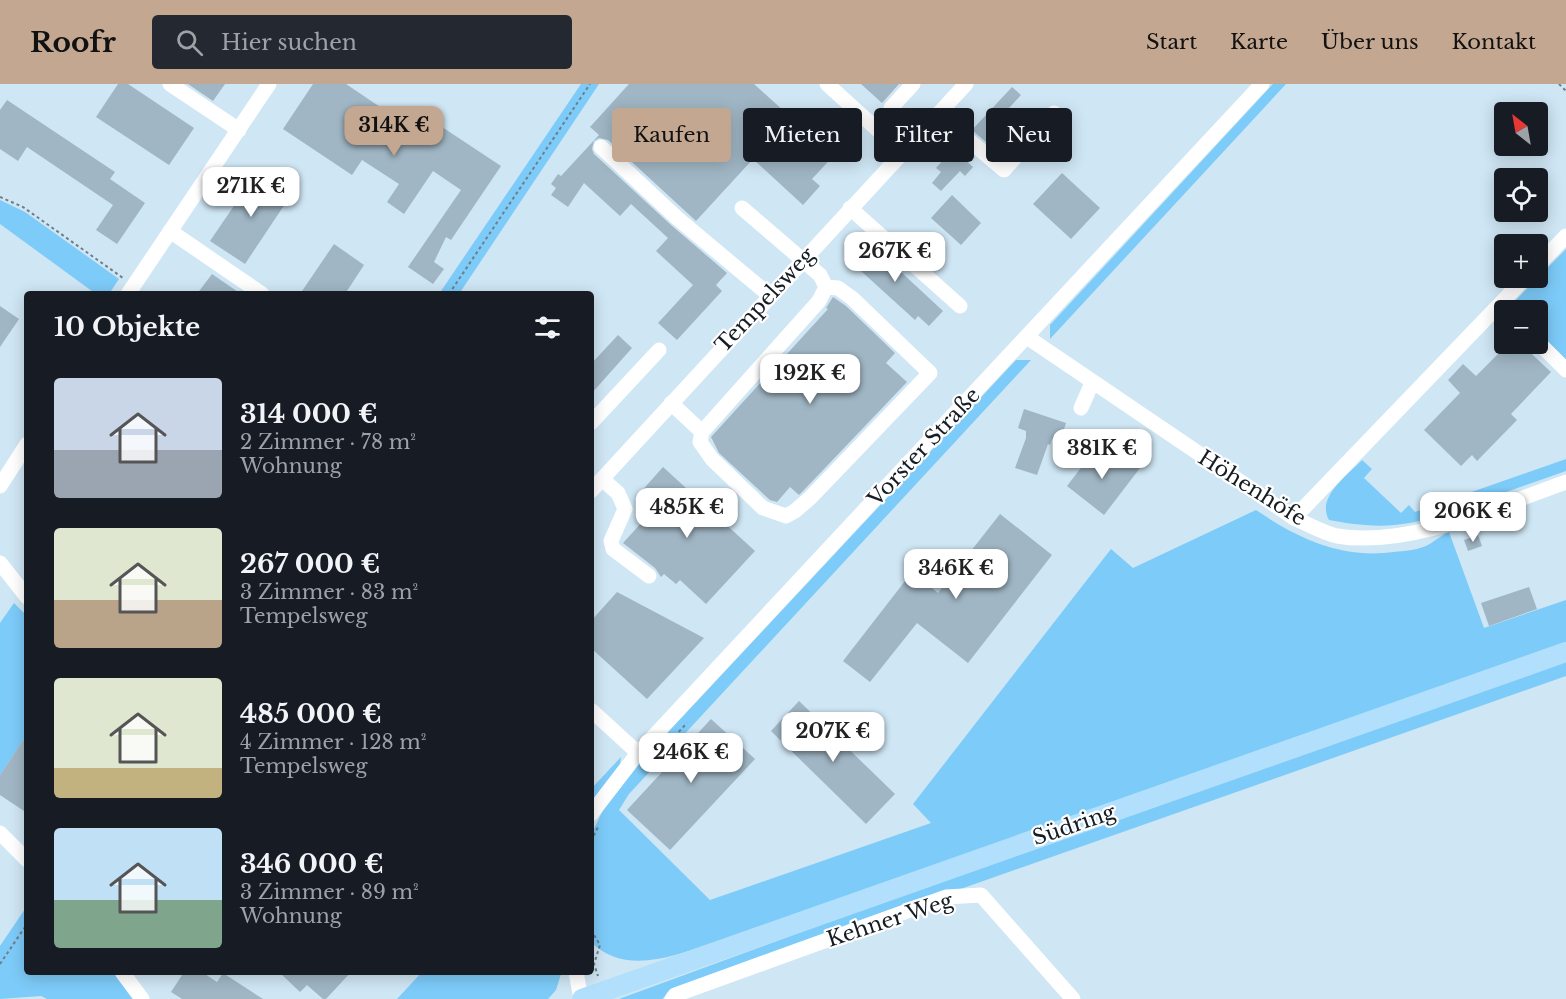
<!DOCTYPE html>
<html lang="de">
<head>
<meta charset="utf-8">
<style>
	body { margin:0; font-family:"Libre Baskerville",serif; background:#242831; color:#f1f3f6; height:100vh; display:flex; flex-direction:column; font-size:22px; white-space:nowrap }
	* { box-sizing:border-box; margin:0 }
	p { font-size:20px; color:#9ea1a6 }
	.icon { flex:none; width:33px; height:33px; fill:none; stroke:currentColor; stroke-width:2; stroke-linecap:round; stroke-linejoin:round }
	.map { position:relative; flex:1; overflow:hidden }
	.side { position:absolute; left:24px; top:207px; width:570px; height:684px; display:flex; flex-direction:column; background:#171b24; border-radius:6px; box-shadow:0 3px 15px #0003 }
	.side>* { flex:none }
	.guide { position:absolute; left:612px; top:24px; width:570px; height:54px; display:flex; gap:12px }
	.needle { width:39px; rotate:329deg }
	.tools { position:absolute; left:1494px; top:18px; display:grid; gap:12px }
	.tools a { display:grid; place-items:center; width:54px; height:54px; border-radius:6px; background:#171b24; box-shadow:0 3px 15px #0003; font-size:30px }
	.price { position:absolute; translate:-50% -51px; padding:0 14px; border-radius:12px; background:#fff; color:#222; font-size:20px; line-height:39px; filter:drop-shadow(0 2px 3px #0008) }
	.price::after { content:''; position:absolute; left:50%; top:36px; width:18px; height:14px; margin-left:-9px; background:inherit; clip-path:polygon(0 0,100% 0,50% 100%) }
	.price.selected { background:#c3a790; color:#111 }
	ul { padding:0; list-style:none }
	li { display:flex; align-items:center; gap:18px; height:150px; padding:0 30px }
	li span { display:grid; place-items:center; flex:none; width:168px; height:120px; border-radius:6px; color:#555 }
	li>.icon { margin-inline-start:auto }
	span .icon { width:72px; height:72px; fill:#fffc; stroke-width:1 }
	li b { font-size:26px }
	h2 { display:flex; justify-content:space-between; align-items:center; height:72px; padding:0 30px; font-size:26px }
	.chip { padding:0 21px; border-radius:6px; background:#171b24; box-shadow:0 3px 15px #0003; font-size:21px; line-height:54px }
	.chip.selected { background:#c3a790; color:#111 }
	header { display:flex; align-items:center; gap:36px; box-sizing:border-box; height:84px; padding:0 30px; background:#c3a790; color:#111 }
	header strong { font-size:28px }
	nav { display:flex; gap:33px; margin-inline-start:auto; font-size:21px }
	.search { width:420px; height:54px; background:#242831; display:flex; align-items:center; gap:15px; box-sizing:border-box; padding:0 21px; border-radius:6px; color:#9ea1a6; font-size:22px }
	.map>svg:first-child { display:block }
	.green { fill:#7dcbf9 }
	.building { fill:#a0b6c4 }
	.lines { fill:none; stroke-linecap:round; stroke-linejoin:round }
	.path { stroke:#6f7e88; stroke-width:2; stroke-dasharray:3 3; stroke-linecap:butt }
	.minor { stroke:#fff; stroke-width:15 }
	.major { stroke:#b2e0fc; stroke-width:20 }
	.labels { text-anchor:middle; stroke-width:4.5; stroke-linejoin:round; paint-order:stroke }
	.street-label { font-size:21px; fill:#151d22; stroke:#fff }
</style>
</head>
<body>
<header>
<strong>Roofr</strong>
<div class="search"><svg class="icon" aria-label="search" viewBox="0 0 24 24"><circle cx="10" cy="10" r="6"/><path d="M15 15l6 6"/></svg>Hier suchen</div>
<nav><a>Start</a><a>Karte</a><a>Über uns</a><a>Kontakt</a></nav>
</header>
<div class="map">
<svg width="1566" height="915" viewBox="0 0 1566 915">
	<rect width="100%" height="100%" fill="#cfe6f4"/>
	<g class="green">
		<polygon points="581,0 599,0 459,210 439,210"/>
		<polygon points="1273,0 1286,0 1050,255 1050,241"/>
		<polygon points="0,116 25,128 119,195 109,210 96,210 0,140"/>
		<polygon points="1566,165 1566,276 1538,248 1538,226 1515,226 1510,222"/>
		<path d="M1016,276H1031L629,710L619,726L710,816L931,739L913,720L1111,465L1133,484L1256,426C1298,455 1342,475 1394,468C1404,467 1417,466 1426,462C1434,458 1440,452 1449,448L1484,544L1566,516V560L713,859C673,872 625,892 591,858V751L604,724L642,676Z"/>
		<polygon points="1566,375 1566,387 1466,422 1463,411"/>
		<path d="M1362,376L1372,385L1364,394L1401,429L1409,421L1415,428L1446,417L1449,428C1403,444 1378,445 1329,436C1316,413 1347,392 1362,376Z"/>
		<polygon points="14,519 27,532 27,650 0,691 0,539"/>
		<polygon points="1566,576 1566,592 671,907 662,915 619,915 970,786"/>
		<polygon points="621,673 620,680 591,718 591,705"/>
		<polygon points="27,822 27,888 115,888 135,915 47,915 41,912 0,915 0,862"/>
		<polygon points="422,888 560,888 561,890 556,906 548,915 397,915"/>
	</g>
	<g class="building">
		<polygon points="118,0 128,0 194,44 169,81 96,33"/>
		<polygon points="188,0 225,0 213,17"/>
		<polygon points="313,0 346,0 429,56 439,41 501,82 451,156 446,153 434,178 444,185 433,200 408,183 461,106 433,87 404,130 387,118 399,100 362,76 352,91 283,45"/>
		<polygon points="629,0 754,0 796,38 804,29 823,47 819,51 837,68 812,95 820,102 803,121 753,75 696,137 608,56 599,54 594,57 592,65 594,70 671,141 727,189 716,201 722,207 677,256 658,239 693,201 656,167 668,154 631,120 620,132 584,99 568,123 551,111 556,104 551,100 558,90 561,92 599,51 590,43"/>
		<polygon points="861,0 899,0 882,19"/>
		<polygon points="1012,3 1021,11 998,36 1002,40 986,58 972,46"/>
		<polygon points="7,16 115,88 110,95 145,119 117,160 96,146 113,121 27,63 18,77 0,65 0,26"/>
		<polygon points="953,65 973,83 965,92 960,87 941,107 932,99 941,88 936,84"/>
		<polygon points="257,88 291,111 245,180 210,157"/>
		<polygon points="1062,89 1100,124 1071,155 1033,120"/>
		<polygon points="952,111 981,139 961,161 931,134"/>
		<polygon points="870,155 889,172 887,175 943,227 929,242 918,232 915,236 850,177"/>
		<polygon points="334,160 364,181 345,210 300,210"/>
		<polygon points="212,190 241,210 197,210"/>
		<polygon points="833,213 846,222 895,269 886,279 907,298 803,407 799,411 790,403 777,418 770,416 719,369 711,353 828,225 826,224"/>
		<polygon points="0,222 19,235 0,263"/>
		<polygon points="618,251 632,264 591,310 591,280"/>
		<polygon points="1508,260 1521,260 1551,288 1511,330 1517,336 1477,377 1472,371 1461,382 1424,346 1460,309 1448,296 1463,280 1476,292"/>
		<polygon points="1024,325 1066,339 1060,358 1052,355 1050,361 1048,360 1037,391 1015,384 1026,354 1026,347 1018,344"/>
		<polygon points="1097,363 1124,384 1131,377 1140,384 1104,431 1067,402"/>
		<polygon points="663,383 755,467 706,520 680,496 676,500 664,490 661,493 655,484 623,459 655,424 639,410"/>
		<polygon points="1000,430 1052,471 968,579 917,539 870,598 843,577 912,488 938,509"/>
		<polygon points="1478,451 1482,462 1468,467 1464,456"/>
		<polygon points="1529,503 1537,525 1489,542 1481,519"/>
		<polygon points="617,508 704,554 647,615 591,564 591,537"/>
		<polygon points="799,617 895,710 866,740 771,647"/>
		<polygon points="711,635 755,675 670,766 627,726"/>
		<polygon points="27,650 27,729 0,711 0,691"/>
		<polygon points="184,888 202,888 217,898 223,889 263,915 182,915 171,908"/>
		<polygon points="279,888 351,888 326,915 323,915 307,901 300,908"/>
	</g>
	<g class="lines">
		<g class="path">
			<polyline points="1559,0 1566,7"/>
			<polyline points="0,113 23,123 123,194"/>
			<polyline points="449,210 590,0"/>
			<polyline points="646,683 687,639"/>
			<polyline points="591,757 599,741"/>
			<polyline points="591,846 600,861 594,880 598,892"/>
			<polyline points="0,880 27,840"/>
		</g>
		<g class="minor">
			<polyline points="170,0 239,46"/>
			<polyline points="827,0 902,68"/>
			<polyline points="913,0 891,24 919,50"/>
			<polyline points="938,30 1004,86 1054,29"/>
			<polyline points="601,63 677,134 769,211"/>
			<polyline points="850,124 960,222"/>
			<polyline points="170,147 262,210"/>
			<polyline points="1538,181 1566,152"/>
			<polyline points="128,210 269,0"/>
			<path d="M1027,253L1294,434C1308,440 1323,449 1337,452C1410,464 1498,422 1566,398"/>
			<polyline points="1538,258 1566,286"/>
			<polyline points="671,319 702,348 819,217 826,203 820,191 742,124"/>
			<polyline points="1081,324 1092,299"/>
			<polyline points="591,339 659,266"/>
			<polyline points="702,348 700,358 712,375 763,424 786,432 795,427 810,414 930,289 852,214 838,204 826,203"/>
			<polyline points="602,395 618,409 625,425 611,457 613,465 649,492"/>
			<polyline points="0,402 27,360"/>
			<polyline points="591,407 966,0"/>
			<polyline points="1294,434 1525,194"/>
			<polyline points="0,479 27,513"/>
			<polyline points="591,626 638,669"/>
			<polyline points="591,730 638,669 1262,0"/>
			<polyline points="0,749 27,776"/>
			<polyline points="122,888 142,915"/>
			<polyline points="576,888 581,915"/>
			<polyline points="672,915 675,911 946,813 981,811 1073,915"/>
		</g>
		<polyline class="major" points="582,915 1566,568"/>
	</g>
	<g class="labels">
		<g class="street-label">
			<text transform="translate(765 216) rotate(-47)" y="7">Tempelsweg</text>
			<text transform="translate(924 363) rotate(-47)" y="7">Vorster Straße</text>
			<text transform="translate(1252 404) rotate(32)" y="7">Höhenhöfe</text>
			<text transform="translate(1074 741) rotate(-19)" y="7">Südring</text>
			<text transform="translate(890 836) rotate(-18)" y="7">Kehner Weg</text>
		</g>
	</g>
</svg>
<div class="tools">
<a><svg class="needle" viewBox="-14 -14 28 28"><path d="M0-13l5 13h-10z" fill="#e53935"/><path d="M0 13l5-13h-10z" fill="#9ea1a6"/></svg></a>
<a><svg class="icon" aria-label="locate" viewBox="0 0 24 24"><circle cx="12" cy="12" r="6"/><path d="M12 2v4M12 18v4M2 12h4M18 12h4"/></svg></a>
<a>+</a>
<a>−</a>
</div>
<b class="price selected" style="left:394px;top:73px">314K €</b>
<b class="price" style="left:251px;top:134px">271K €</b>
<b class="price" style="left:895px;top:199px">267K €</b>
<b class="price" style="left:810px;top:321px">192K €</b>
<b class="price" style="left:1102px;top:396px">381K €</b>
<b class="price" style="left:687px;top:455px">485K €</b>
<b class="price" style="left:1473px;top:459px">206K €</b>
<b class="price" style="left:956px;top:516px">346K €</b>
<b class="price" style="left:833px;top:679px">207K €</b>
<b class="price" style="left:691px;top:700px">246K €</b>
<div class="guide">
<a class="chip selected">Kaufen</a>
<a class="chip">Mieten</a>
<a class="chip">Filter</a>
<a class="chip">Neu</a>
</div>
<section class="side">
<h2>10 Objekte<svg class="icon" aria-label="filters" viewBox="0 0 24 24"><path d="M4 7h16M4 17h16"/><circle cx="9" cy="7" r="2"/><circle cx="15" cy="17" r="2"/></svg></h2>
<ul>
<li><span style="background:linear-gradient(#c9d6e8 60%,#9aa5b1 0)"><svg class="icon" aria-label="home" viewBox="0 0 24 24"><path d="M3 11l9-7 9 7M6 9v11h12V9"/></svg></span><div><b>314 000 €</b><p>2 Zimmer · 78 m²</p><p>Wohnung</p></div></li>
<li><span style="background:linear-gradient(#dfe7d0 60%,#b9a48a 0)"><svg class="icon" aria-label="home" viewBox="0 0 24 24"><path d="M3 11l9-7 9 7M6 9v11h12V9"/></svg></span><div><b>267 000 €</b><p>3 Zimmer · 83 m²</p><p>Tempelsweg</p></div></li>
<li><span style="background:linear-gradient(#dfe7d0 75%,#c2b280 0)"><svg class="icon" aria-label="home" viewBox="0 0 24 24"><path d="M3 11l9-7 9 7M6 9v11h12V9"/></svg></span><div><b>485 000 €</b><p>4 Zimmer · 128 m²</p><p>Tempelsweg</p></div></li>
<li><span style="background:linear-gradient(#bfe0f5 60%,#7fa58c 0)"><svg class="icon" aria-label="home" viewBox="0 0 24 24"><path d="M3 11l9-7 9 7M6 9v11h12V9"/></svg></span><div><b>346 000 €</b><p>3 Zimmer · 89 m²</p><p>Wohnung</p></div></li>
</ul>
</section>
</div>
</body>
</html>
